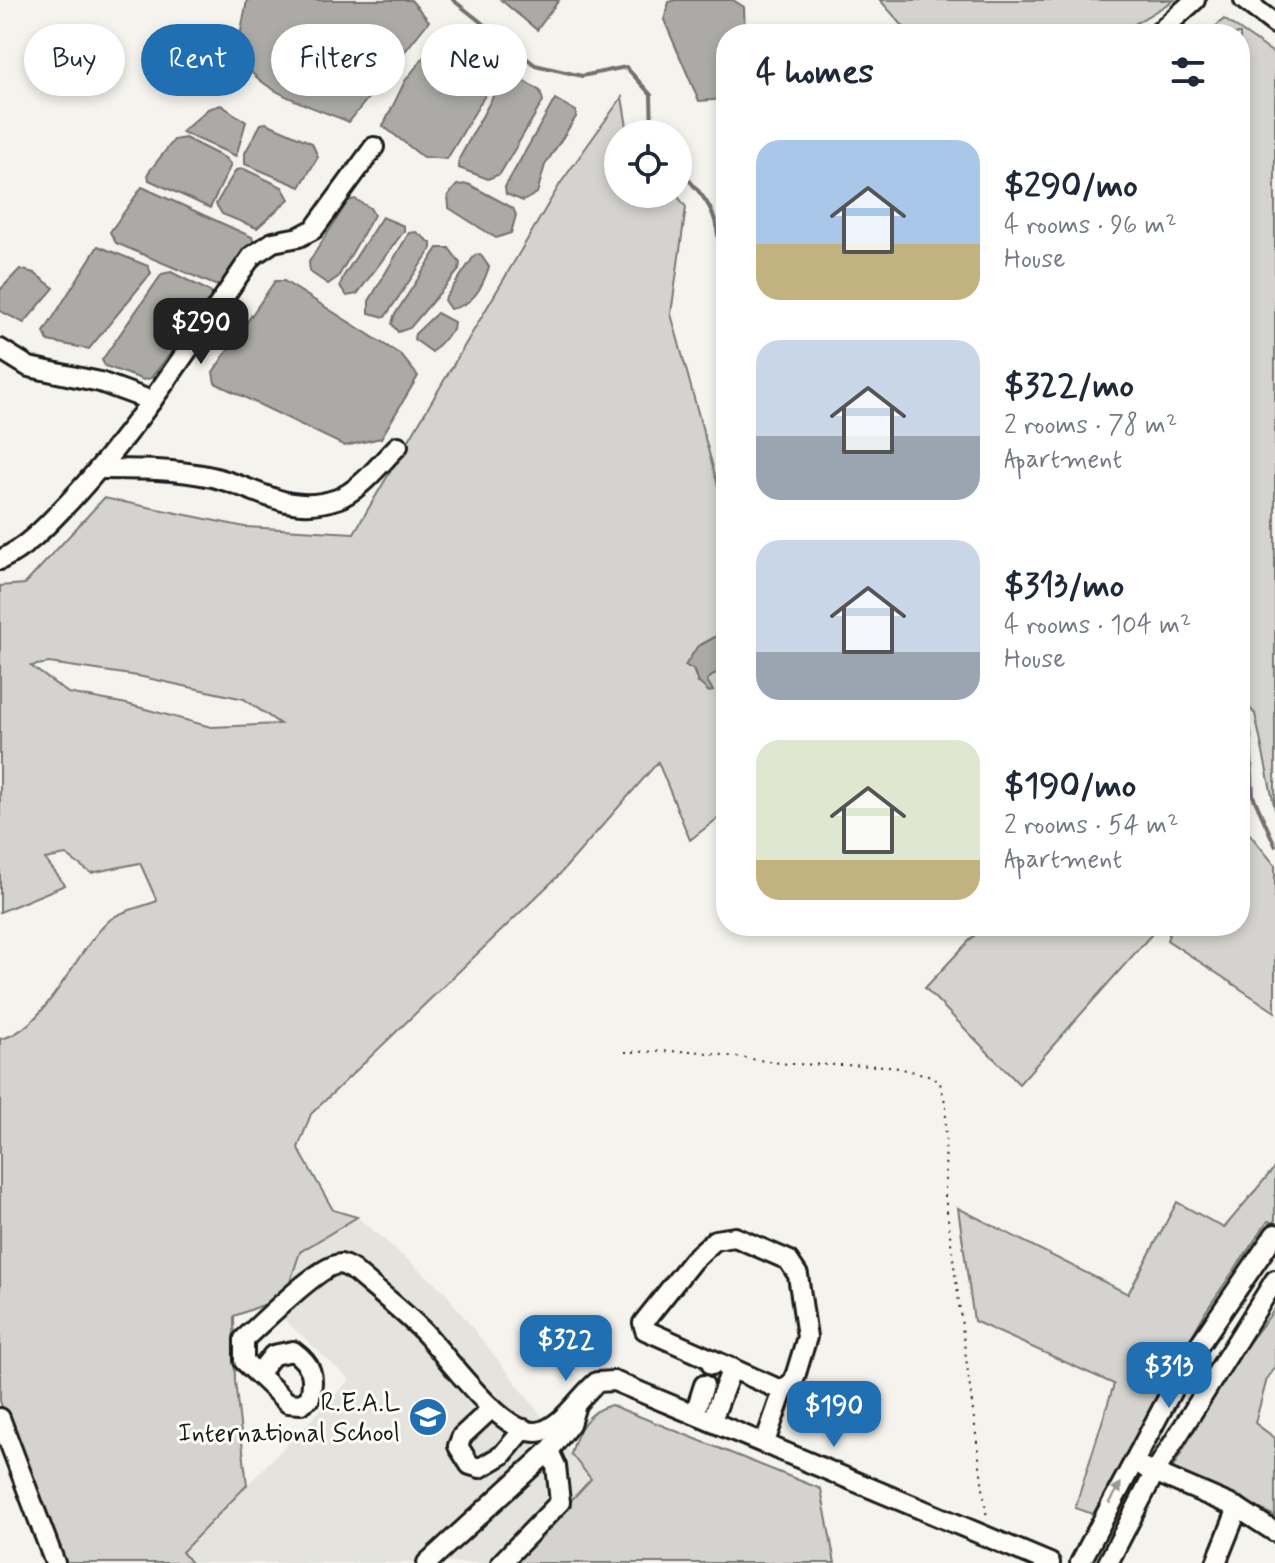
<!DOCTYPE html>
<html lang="en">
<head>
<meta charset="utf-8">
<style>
	body { margin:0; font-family:Mynerve,sans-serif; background:#f6f6f7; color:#1f2937; height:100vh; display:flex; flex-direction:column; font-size:30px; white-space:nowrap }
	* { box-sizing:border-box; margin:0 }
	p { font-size:26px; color:#747a83 }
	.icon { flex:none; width:44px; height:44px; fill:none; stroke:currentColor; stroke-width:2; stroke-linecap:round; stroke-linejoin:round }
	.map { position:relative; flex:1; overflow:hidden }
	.drawer { position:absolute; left:716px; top:24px; width:534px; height:912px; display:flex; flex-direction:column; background:#fff; border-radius:32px; box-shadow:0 4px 12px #0003 }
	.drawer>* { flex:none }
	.guide { position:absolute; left:24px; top:24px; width:572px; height:72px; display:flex; gap:16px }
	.buttons { position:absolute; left:604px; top:120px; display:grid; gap:16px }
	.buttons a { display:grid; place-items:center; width:88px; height:88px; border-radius:50%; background:#fff; box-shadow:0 4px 12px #0003; font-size:40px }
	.price { position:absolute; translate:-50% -68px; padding:0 18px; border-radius:16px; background:#1f6fb2; color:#fff; font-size:26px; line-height:52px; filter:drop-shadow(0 2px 4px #0008) }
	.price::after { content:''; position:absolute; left:50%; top:48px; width:24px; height:18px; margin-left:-12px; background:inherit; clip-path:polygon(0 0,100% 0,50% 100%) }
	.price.active { background:#222; color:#fff }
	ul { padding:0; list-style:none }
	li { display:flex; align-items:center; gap:24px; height:200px; padding:0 40px }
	li span { display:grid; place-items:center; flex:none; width:224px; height:160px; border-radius:24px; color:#555 }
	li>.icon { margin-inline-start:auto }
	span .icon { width:96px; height:96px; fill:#fffc; stroke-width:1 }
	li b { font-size:34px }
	h2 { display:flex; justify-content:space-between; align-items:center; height:96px; padding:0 40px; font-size:34px }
	.pill { padding:0 28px; border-radius:36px; background:#fff; box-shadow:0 4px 12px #0003; font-size:28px; line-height:72px }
	.pill.active { background:#1f6fb2; color:#fff }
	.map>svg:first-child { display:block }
	.built { fill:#e4e3de }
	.green { fill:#d4d3cf; stroke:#787876; stroke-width:2; fill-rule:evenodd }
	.water { fill:#abaaa6; stroke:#72716f; stroke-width:2 }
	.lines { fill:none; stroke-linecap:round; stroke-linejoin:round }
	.stream { stroke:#72716f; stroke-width:4 }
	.minor-casing { stroke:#1c1c1c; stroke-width:24 }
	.path { stroke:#1c1c1c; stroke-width:2; stroke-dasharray:2 6; stroke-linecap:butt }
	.minor { stroke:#fdfcf7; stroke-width:18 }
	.oneway { fill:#989794 }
	.labels { text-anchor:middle; stroke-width:6; stroke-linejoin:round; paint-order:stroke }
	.poi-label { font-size:26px; fill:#1c1c1c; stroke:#fdfcf7; text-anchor:end }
</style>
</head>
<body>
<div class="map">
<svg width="1275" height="1563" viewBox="0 0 1275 1563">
	<rect width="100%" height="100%" fill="#f4f3ee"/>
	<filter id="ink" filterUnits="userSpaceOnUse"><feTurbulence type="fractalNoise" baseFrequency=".0125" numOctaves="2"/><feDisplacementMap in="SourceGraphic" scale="16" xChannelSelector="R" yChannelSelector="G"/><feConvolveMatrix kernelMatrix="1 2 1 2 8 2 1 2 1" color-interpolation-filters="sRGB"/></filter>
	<g filter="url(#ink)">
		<polygon class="built" points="357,1217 443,1290 591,1479 513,1563 191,1563 182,1552 350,1380 279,1315 300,1252"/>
		<g class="green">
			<polygon points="880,0 1174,0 1118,34 910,34"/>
			<polygon points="1224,19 1275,54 1275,810 1255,714 1240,697 1240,34 1207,34"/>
			<path d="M622,97L627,127L632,134H618V194H676L686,207L671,314L726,515V631L697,647L693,669L698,683L726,665V812L690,840L658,762L559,875L311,1114L298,1148L333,1210L357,1217L300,1252L279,1315L266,1304L234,1316L235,1381L247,1485L182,1552L191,1563H61L0,1401V1039C46,1031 76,948 111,919C123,910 143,907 157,901L140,863L91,873L66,855L45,859L65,885L0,912V586L25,584L104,498L245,527L354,533L560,184ZM49,663L138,676L244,699L280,724L211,727L127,704L68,693L31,666Z"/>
			<polygon points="1240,811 1243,826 1275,865 1275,1012 1167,940 1172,926 1240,926"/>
			<polygon points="983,926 1159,926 1019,1084 925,988"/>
			<polygon points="1275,1167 1275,1223 1268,1221 1206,1311 1093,1514 1075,1508 1114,1384 974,1321 958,1208 1128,1294 1177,1202 1224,1228"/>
			<polygon points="1275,1309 1275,1368 1267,1379 1255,1423 1275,1438 1275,1516 1172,1469 1233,1363"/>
			<path d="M611,1405L821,1489L835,1563H513L591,1479L571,1454C577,1431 587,1411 611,1405Z"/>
		</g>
		<g class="water">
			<path d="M247,0H411L429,21L349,122C315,107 238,88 240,43C240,29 245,14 247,0Z"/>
			<polygon points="501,0 559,0 537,30"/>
			<polygon points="675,0 733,0 744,7 745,34 726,34 726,99 699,101 664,20 669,2"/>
			<polygon points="448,26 470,32 500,61 500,70 447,159 423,157 383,126 405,81"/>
			<polygon points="510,72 540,91 543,101 500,174 488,179 459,168 459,159 504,76"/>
			<polygon points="555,99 576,111 576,117 545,165 537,193 523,201 506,194 505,187"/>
			<polygon points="221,105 246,122 236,156 182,132 208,109"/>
			<polygon points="266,123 312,143 318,157 300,187 245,164 245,153 261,124"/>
			<polygon points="185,138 225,158 231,165 210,208 149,180 148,173 174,140"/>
			<polygon points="244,169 282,187 289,199 257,228 222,214 216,204 236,170"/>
			<polygon points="468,184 513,208 516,215 511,233 496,238 449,208 448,195 457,185"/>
			<polygon points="142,187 252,237 254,244 225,285 215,285 116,243 110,232"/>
			<polygon points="355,199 370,208 374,215 338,277 328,284 310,272 309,262 348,201"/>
			<polygon points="382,217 404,226 404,231 357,294 347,296 340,286 343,277"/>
			<polygon points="416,232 431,243 431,249 385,317 369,313 369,301 409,233"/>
			<polygon points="98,246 148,266 151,273 89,349 48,341 44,332"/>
			<polygon points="438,248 449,248 460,263 459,270 410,328 398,332 392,324 394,316"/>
			<path d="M480,254L489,267C482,288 473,306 450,309L444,300L475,255Z"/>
			<polygon points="20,269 34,273 54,288 24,323 0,311 0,290"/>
			<polygon points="171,272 211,292 213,301 151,378 144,380 105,366 102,360 162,274"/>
			<polygon points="275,281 284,281 401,355 418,376 381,438 345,446 215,383 213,372"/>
			<polygon points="437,313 454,322 453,330 432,352 414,339 415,334"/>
			<polygon points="726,631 726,665 707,680 713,691 709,692 699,683 693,669 685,666 697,647"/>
		</g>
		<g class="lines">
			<g class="stream">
				<polyline points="453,0 535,65 582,76 626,67 651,95 652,134"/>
				<path d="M678,168C713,206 719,214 720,266L726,269"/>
				<polyline points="1240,720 1250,731 1253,796 1275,845"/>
			</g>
			<g class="minor-casing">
				<g id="minor">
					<polyline points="1244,0 1275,24"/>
					<polyline points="1157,34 1195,0"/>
					<polyline points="0,349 29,367 100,382 152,401"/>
					<path d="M100,469C138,469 175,469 212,477C257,487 287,516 337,499C360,491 381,462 398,446"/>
					<path d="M0,560C29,546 48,524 70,501C139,427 194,340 252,256L273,242L299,237L314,229L374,147"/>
					<polyline points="712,1365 713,1360 783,1391 794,1380 807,1337 798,1275 788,1260 735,1237 715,1240 693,1260 643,1323 645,1330 713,1360"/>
					<path d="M258,1374L273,1355L293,1351C312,1365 315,1375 310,1398L301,1404L288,1403L244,1361V1339C260,1325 322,1262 341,1264C342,1264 352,1269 353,1270C376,1290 401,1309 423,1331C446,1354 505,1442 542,1431C564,1424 580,1396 597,1382L614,1381L1050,1563"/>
					<polyline points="492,1408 462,1436 458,1446 470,1465 480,1468 502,1455 524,1429"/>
					<polyline points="695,1413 704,1385"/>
					<polyline points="0,1418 55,1563"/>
					<polyline points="712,1420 732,1368"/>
					<polyline points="765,1442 783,1391"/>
					<polyline points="1145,1468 1238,1508 1275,1532"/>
					<polyline points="427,1563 549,1451"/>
					<polyline points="501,1563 560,1502 556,1466 549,1451 570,1424 575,1408"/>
					<polyline points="1080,1563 1186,1364 1275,1234"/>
					<polyline points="1108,1563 1155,1472 1275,1280"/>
					<polyline points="1216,1563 1238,1508"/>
				</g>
			</g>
			<polyline class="path" points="625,1052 693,1051 788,1064 889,1066 928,1075 940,1083 946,1106 945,1196 987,1519"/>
			<use href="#minor" class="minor"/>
		</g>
		<defs><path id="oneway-solid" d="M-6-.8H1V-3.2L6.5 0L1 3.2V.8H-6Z" transform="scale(2)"/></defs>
		<use class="oneway" href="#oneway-solid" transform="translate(1115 1493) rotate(-60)"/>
	</g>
	<defs>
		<g id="school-disc" transform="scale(2)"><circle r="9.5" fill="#1f6fb2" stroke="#fdfcf7"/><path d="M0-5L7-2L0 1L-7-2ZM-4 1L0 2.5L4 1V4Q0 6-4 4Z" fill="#fff"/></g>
	</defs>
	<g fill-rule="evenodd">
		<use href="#school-disc" x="428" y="1417"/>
	</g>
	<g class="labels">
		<g class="poi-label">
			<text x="400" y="1411">R.E.A.L<tspan x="400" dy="30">International School</tspan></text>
		</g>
	</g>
</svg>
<div class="buttons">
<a><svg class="icon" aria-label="locate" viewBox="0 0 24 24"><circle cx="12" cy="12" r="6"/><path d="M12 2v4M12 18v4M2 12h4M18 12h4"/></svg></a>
</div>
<b class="price active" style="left:201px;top:366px">$290</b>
<b class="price" style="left:566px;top:1383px">$322</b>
<b class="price" style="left:1169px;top:1410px">$313</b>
<b class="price" style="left:834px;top:1449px">$190</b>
<div class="guide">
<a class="pill">Buy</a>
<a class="pill active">Rent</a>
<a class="pill">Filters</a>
<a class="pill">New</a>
</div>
<section class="drawer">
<h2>4 homes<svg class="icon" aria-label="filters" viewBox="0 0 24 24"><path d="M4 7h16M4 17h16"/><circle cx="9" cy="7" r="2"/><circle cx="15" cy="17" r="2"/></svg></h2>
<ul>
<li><span style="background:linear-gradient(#a9c7e8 65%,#c2b280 0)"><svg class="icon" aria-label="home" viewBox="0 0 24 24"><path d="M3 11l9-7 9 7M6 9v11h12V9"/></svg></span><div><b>$290/mo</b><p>4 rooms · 96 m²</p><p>House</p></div></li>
<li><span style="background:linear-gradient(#c9d6e8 60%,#9aa5b1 0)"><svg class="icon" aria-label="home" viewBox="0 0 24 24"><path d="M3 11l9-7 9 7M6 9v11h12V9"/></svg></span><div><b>$322/mo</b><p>2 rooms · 78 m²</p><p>Apartment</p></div></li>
<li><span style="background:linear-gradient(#c9d6e8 70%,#9aa5b1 0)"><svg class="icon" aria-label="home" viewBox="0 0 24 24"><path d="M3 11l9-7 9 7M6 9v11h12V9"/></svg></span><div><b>$313/mo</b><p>4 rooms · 104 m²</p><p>House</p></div></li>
<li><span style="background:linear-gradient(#dfe7d0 75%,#c2b280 0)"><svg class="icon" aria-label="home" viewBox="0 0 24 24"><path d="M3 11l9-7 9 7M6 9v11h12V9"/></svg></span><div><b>$190/mo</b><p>2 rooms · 54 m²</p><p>Apartment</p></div></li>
</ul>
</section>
</div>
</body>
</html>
